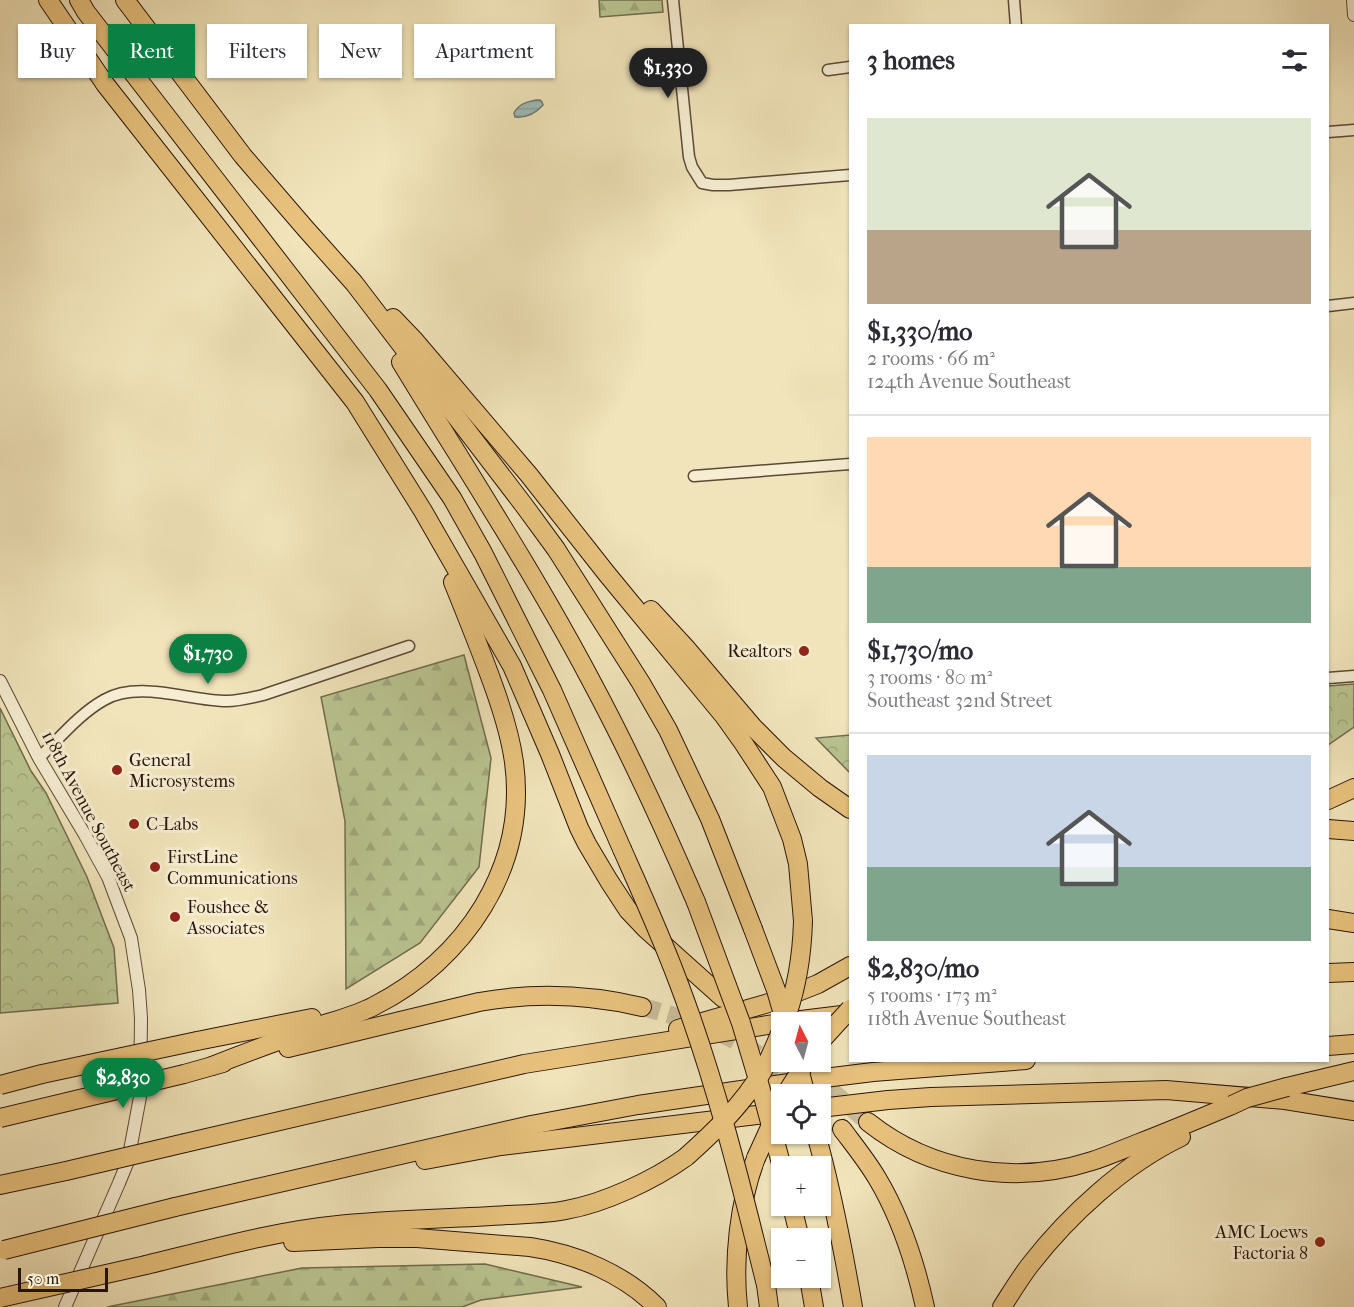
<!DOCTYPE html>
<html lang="en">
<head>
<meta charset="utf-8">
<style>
	body { margin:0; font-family:"IM FELL French Canon",serif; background:#f7f7f7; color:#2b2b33; height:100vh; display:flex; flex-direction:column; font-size:22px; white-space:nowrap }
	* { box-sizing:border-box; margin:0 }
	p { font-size:20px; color:#7c7c81 }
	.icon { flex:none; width:33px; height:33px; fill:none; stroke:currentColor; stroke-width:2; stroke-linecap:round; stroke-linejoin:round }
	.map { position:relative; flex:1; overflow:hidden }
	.drawer { position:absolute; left:849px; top:24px; width:480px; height:1038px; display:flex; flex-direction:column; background:#fff; border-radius:0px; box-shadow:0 2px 4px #0004 }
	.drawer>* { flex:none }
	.top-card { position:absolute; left:18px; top:24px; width:570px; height:54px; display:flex; gap:12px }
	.needle { width:39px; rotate:354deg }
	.fabs { position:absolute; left:771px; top:1012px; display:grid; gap:12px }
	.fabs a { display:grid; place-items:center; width:60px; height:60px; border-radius:0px; background:#fff; box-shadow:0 2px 4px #0004; font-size:30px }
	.scale { position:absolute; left:18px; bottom:15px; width:90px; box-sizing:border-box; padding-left:6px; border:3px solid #29150b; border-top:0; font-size:16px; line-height:21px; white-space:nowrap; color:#29150b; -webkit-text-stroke:4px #f6edd2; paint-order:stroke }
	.price { position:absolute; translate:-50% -51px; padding:0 14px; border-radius:21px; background:#0b8043; color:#fff; font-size:20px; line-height:39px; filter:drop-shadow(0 2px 3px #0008) }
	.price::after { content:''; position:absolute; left:50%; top:36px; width:18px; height:14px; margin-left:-9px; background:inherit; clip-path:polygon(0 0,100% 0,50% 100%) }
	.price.active { background:#222; color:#fff }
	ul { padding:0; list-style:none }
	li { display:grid; align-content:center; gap:12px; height:318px; padding:0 18px }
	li+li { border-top:2px solid #e1e1e2 }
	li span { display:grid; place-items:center; height:186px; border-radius:0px; color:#555 }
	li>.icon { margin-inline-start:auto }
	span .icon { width:108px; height:108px; fill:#fffc; stroke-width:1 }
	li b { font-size:26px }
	h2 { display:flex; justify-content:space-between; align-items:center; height:72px; padding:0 18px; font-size:26px }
	.chip { padding:0 21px; border-radius:0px; background:#fff; box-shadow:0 2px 4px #0004; font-size:21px; line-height:54px }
	.chip.active { background:#0b8043; color:#fff }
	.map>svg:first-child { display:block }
	.forest { fill:url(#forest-firs); stroke:#716c4e; stroke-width:1.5 }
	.park { fill:url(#park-crowns); stroke:#716c4e; stroke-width:1.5 }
	.water { fill:url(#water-rules); stroke:#6f7973; stroke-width:1.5 }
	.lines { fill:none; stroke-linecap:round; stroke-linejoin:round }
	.motorway-tunnel { stroke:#c9bb97; stroke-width:18; stroke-dasharray:18 9; stroke-linecap:butt }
	.minor-casing { stroke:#5b4937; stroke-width:13 }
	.tertiary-casing { stroke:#5b4937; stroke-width:14 }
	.motorway-casing { stroke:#29150b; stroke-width:20 }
	.minor { stroke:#f6edd2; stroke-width:10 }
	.tertiary { stroke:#f6edd2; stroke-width:12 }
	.motorway { stroke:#e8c27d; stroke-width:18 }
	.motorway-bridge-casing { stroke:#29150b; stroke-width:20; stroke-linecap:butt }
	.motorway-bridge { stroke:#e8c27d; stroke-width:18 }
	.poi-dot { fill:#8f2418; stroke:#f6edd2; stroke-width:2 }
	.labels { text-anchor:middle; stroke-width:6; stroke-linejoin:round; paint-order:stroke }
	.poi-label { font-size:18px; fill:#29150b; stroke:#f6edd2; text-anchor:start }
	.street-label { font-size:18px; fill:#29150b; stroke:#f6edd2 }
</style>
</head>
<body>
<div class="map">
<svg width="1354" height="1307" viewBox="0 0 1354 1307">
	<defs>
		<pattern id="forest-firs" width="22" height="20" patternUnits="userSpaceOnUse" patternTransform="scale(1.5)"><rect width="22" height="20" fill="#b9c490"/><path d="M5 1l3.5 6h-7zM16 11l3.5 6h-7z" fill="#9fa87b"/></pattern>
		<pattern id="park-crowns" width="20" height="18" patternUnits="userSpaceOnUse" patternTransform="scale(1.5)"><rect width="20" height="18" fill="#b9c490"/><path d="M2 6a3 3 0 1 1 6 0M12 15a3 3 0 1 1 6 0" fill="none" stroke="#9fa87b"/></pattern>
		<pattern id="water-rules" width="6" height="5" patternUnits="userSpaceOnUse" patternTransform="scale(1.5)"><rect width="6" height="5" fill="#9ebcb9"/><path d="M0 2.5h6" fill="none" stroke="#88a19e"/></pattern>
	</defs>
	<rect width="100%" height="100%" fill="#f1e4ba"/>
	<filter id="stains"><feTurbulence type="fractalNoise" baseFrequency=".00333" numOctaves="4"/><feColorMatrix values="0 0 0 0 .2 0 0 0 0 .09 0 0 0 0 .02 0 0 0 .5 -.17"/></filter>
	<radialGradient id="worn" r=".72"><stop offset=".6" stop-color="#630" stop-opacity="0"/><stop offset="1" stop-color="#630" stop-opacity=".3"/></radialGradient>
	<g class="forest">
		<polygon points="599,0 662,0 663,12 600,17"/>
		<polygon points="464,655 491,758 479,867 420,943 346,989 345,821 321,697"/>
		<polygon points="485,1264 582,1287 481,1300 462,1307 107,1307 302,1268"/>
	</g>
	<g class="park">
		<polygon points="1354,684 1354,727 1328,745 1328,686"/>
		<polygon points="0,708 31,771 46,793 87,877 114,948 118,1003 0,1013"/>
		<polygon points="850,735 850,773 816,738"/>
	</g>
	<path class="water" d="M536,100H540L542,102L543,105C536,113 526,118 515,117L514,113C519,104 526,102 536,100Z"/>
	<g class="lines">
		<g class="motorway-tunnel">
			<path d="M642,1007C677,1016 712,1027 743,1045C764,1057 785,1073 804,1088"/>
			<polyline points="808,1071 868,1122"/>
			<polyline points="820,1103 842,1129"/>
		</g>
		<g class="minor-casing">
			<g id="minor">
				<polyline points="673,0 689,157 692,167 702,183 713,185 729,185 850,175"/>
				<polyline points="1014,0 1016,26"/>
				<polyline points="828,70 850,67"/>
				<polyline points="1328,132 1354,130"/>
				<polyline points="1328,306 1354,303"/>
				<polyline points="694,476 850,464"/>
				<polyline points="1328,678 1354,676"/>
				<path d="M39,758C59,739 79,714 104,700C139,680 189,701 227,701C239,701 251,698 263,695L409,646"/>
			</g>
		</g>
		<g class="tertiary-casing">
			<g id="tertiary">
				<polyline points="1353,0 1354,15"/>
				<polyline points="0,681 39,758 85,835 108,877 131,938 139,990 141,1018 140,1097 128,1161 119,1183 65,1307"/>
			</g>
		</g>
		<g class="motorway-casing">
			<g id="motorway">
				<polyline points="48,0 105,84 355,402 423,511 512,666 550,754 579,828 587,844 609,881 628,910 646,929 723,998"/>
				<polyline points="79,0 86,12 378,390 452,498 483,553 552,690 622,849"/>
				<polyline points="125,0 243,156 305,228 354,283 523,504 556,549 641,683 668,730 710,819 753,929"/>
				<polyline points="393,318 415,341 529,475 607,574 724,716 744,744 772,787 792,839 798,864 803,921"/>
				<path d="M401,362C464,466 531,568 588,675C628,749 663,825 696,902"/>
				<polyline points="651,610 686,648 753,727 784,758 820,788 850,809"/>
				<polyline points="1328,800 1354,788"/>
				<polyline points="1328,829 1354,831"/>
				<polyline points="1328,919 1354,923"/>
				<polyline points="1328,973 1354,972"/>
				<polyline points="678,1029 772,1002 818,984 850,966"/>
				<polyline points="197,1041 312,1018"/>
				<polyline points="1328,1046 1354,1044"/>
				<path d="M288,1048L479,1002C535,992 587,994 642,1007"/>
				<path d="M212,1066C247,1052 283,1039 319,1026C337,1020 357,1015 374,1006C465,960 528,867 514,762C510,733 501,706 491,679C479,646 466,614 453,582"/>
				<polyline points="184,1074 223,1063"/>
				<polyline points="1275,1092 1287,1087 1354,1071"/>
				<polyline points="820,1108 888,1100 931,1097 1166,1090 1285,1100 1354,1111"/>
				<path d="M868,1122C931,1172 1015,1186 1092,1161C1108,1156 1123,1149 1139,1143C1170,1131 1201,1118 1232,1105"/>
				<path d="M842,1129C854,1145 867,1161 877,1178C901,1218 915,1262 925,1307"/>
				<path d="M816,1134C832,1191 843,1249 853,1307"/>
				<polyline points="185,1143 524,1064 793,1021 850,1014"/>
				<polyline points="425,1160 501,1146 782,1112"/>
				<polyline points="0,1185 66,1171"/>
				<polyline points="792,1206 800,1239"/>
				<polyline points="175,1207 531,1125 638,1105 816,1079 873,1072 1026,1060"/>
				<path d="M293,1242L378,1238H417L530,1247C577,1254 624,1274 657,1307"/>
				<path d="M146,1265C208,1250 275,1231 338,1225C394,1219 451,1219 507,1215C526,1214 547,1214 566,1210C605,1203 654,1180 686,1157"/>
				<polyline points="809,1278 814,1307"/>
				<polyline points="766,1285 769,1307"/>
				<path d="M738,1307C733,1260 739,1202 756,1158"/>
				<path d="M1002,1307C1011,1293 1020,1278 1030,1265C1068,1216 1124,1164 1181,1137"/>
			</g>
		</g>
		<use href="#minor" class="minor"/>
		<use href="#tertiary" class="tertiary"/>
		<use href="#motorway" class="motorway"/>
		<g class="motorway-bridge-casing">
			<g id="motorway-bridge">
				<path d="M622,849C642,894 662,938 679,984C716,1082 741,1184 766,1285"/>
				<polyline points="696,902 741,1023 764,1100 782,1167"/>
				<polyline points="753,929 776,990 785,1021"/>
				<path d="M784,1023C797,989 802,957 803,921"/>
				<polyline points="820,1042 850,1009"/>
				<polyline points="798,1065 806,1095"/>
				<polyline points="0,1085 42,1074 197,1041"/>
				<polyline points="785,1095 806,1062"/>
				<polyline points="1232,1105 1247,1098 1287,1087"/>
				<polyline points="0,1118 184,1074"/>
				<path d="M686,1157C715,1131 742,1105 762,1072C770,1059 776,1043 782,1029"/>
				<polyline points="756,1158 782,1101"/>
				<polyline points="66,1171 185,1143"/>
				<polyline points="4,1250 175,1207"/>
				<polyline points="0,1298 146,1265"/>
			</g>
		</g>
		<use href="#motorway-bridge" class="motorway-bridge"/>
	</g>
	<g class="poi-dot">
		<circle cx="804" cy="651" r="6"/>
		<circle cx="117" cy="770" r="6"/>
		<circle cx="134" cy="824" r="6"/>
		<circle cx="155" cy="867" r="6"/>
		<circle cx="175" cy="917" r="6"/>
		<circle cx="1320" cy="1242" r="6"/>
	</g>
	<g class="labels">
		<g class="poi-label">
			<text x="792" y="657" text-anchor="end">Realtors</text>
			<text x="129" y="766">General<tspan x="129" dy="21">Microsystems</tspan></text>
			<text x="146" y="830">C-Labs</text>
			<text x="167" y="863">FirstLine<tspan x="167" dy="21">Communications</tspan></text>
			<text x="187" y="913">Foushee &amp;<tspan x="187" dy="21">Associates</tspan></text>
			<text x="1308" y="1238" text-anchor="end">AMC Loews<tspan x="1308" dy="21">Factoria 8</tspan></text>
		</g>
		<g class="street-label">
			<text transform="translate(89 811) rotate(62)" y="6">118th Avenue Southeast</text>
		</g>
	</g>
	<rect width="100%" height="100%" filter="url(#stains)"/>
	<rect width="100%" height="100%" fill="url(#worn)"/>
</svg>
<div class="fabs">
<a><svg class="needle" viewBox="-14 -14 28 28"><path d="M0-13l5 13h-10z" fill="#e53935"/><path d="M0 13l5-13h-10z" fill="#7c7c81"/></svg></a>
<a><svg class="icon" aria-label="locate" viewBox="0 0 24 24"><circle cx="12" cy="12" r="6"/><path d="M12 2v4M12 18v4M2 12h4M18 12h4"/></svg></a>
<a>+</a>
<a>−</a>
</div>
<div class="scale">50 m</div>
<b class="price active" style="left:668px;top:99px">$1,330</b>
<b class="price" style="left:208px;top:685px">$1,730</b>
<b class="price" style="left:123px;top:1109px">$2,830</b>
<div class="top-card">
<a class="chip">Buy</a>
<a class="chip active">Rent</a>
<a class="chip">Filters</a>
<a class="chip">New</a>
<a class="chip">Apartment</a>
</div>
<section class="drawer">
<h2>3 homes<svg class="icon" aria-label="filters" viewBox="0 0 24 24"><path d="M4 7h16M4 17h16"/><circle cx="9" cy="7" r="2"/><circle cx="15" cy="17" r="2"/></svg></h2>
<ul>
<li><span style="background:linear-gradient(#dfe7d0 60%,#b9a48a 0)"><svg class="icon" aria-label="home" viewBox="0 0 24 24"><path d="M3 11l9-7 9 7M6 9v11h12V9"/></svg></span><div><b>$1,330/mo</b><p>2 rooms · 66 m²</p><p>124th Avenue Southeast</p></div></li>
<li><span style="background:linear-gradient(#ffd9b3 70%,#7fa58c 0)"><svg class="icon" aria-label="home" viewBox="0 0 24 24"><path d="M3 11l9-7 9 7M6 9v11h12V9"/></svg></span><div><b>$1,730/mo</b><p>3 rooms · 80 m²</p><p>Southeast 32nd Street</p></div></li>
<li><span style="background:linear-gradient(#c9d6e8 60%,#7fa58c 0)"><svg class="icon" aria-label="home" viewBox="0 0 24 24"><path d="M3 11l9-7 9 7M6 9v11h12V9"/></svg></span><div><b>$2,830/mo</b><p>5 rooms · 173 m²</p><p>118th Avenue Southeast</p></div></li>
</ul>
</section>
</div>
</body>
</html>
